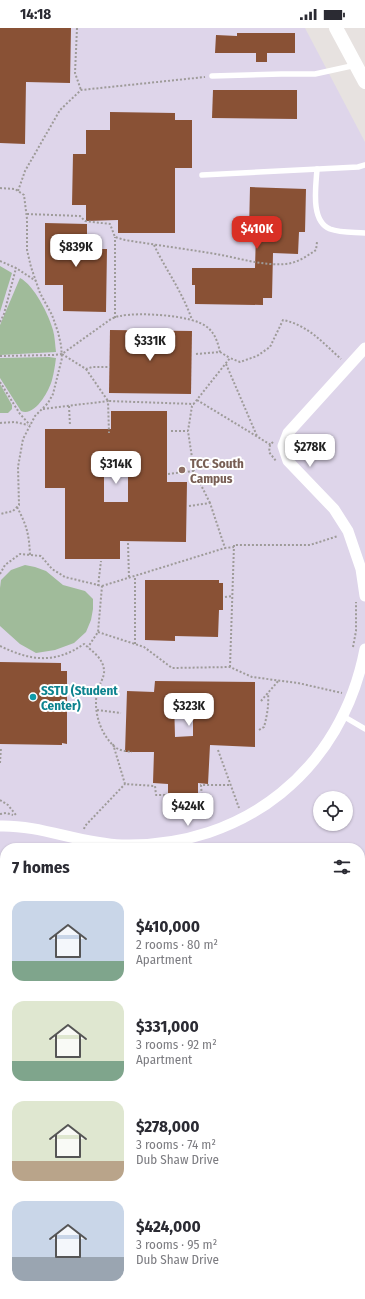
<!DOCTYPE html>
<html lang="en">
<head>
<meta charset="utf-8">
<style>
	body { margin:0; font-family:"Fira Sans Condensed",sans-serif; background:#f2f2f3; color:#2b2b33; height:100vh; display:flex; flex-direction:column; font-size:15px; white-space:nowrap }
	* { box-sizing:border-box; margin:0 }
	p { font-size:13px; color:#7c7c81 }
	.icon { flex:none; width:22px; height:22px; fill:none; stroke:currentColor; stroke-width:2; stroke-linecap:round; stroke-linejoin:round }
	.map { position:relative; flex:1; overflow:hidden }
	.drawer { position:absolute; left:0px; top:815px; width:365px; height:456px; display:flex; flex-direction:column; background:#fff; border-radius:16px 16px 0 0; box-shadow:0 1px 3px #0004 }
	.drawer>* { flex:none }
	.controls { position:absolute; left:313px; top:763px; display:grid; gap:8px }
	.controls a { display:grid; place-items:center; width:40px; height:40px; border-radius:50%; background:#fff; box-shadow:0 1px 3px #0004; font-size:20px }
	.price { position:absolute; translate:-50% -34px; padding:0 9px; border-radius:8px; background:#fff; color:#222; font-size:13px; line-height:26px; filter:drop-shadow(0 1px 2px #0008) }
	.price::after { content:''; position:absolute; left:50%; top:24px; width:12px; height:9px; margin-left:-6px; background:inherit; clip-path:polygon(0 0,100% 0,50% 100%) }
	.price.on { background:#d93025; color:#fff }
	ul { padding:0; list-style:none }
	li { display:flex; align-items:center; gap:12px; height:100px; padding:0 12px }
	li span { display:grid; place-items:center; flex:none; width:112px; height:80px; border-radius:12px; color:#555 }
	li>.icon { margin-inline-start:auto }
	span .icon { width:48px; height:48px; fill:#fffc; stroke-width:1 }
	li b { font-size:17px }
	h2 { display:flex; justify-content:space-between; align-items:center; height:48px; padding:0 12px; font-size:17px }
	.status { display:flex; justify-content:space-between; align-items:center; height:28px; padding:0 20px; background:#fff; direction:ltr }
	.status svg { height:11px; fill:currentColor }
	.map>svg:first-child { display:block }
	.education { fill:#ded5ea; fill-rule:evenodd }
	.green { fill:#a0bb9a }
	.building { fill:#895135; fill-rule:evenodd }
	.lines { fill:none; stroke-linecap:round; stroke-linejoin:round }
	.path { stroke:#9e9b99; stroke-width:2; stroke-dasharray:2 2; stroke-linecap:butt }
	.service { stroke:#fff; stroke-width:5.5 }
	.minor { stroke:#fff; stroke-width:11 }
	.tertiary { stroke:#fff; stroke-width:14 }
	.secondary { stroke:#fff; stroke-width:16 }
	.motorway { stroke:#ca7e79; stroke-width:21 }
	.education-dot { fill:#8d6e63; stroke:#fff; stroke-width:1.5 }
	.culture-dot { fill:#0f9aa8; stroke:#fff; stroke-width:1.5 }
	.labels { text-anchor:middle; stroke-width:4; stroke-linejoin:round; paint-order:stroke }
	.education-label { font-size:13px; font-weight:bold; fill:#785e54; stroke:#fff; text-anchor:start }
	.culture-label { font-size:13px; font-weight:bold; fill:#0d838f; stroke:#fff; text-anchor:start }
</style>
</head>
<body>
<div class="status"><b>14:18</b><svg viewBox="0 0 49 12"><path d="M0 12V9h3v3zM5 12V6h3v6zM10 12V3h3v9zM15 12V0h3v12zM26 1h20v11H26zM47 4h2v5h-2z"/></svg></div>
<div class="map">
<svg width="365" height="1271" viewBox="0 0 365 1271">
	<rect width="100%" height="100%" fill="#e7e2e0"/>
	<path class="education" d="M0,0H305L365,114V1114H360V820H5V1115H0ZM320,770H346V796H320Z"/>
	<g class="green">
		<polygon points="0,238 12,245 0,284"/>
		<path d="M20,250C34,257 49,287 53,302C55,309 55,317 56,324L0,327V297Z"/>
		<path d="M49,329L56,330C55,337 54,345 52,352C49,363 35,389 21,383L0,350V330Z"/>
		<polygon points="0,356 12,377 12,381 8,385 0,385"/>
		<polygon points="25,537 35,539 46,543 63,557 85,563 93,571 93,581 91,592 86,604 74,615 55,622 36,625 20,616 0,598 0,560 1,552 11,542"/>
	</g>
	<g class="building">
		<polygon points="0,0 71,0 70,55 26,54 25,116 0,115"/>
		<polygon points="237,5 295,5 295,25 267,25 267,34 256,34 256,25 215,25 216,7 237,8"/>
		<polygon points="213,62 297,62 297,91 212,90"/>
		<polygon points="110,84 175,85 175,92 192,92 192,140 175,140 175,205 118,205 118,192 86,193 86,177 72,177 73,126 86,126 86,102 110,102"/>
		<polygon points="250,159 306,161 305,204 299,204 298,226 273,225 272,270 263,270 263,277 195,276 195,257 192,257 192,240 255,240 256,204 249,203"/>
		<polygon points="45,195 87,196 87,221 107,221 106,284 63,283 63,257 45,257"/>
		<polygon points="110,302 192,303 191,366 109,365"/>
		<path d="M111,383H167V454H187L186,514L120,513V531H65V460H45V401H111ZM104,441H128V474H104Z"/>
		<polygon points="145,552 219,552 219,555 223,555 223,582 219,582 218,609 175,608 175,613 145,612"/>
		<polygon points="0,634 61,635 61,643 67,643 67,716 62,715 62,717 0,716"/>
		<path d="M155,653L255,654V719L210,717L208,756L198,755V766L168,765V756L153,755L154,724H125L127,663L154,664ZM174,671H193V708L175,709Z"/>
	</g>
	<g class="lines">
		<g class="path">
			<polyline points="77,0 75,45 81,62"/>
			<polyline points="0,160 15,161 24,167 27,191 27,222 31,239 40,265 52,287 58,304 61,317 62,330 53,366 48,375 35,388 23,411 18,439 19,477 13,483 0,486"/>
			<polyline points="18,163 25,143 60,82 81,62 205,49"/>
			<path d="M27,186L80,188L85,193L110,196L115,209L125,212C156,217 186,221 216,226C239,230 262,238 286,236C297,235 307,228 316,222L317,214"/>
			<path d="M154,217C166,242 183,265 192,292"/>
			<polyline points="0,233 16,240 36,253"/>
			<polyline points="115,290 115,209"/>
			<polyline points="0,294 4,286 16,240"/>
			<polyline points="62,326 86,341 92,339 110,339"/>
			<polyline points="196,326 220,324 230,330"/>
			<path d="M0,328L53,327L62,326L111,291C114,290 117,288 120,288C139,284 193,287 207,299C215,305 218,315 220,324"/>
			<polyline points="226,336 257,408"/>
			<polyline points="86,341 108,373 194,376"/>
			<polyline points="0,354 20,386 30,397"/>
			<polyline points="197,372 271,417"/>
			<polyline points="69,378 70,398"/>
			<polyline points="43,381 108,373 109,405"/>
			<polyline points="0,395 15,394 28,397"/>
			<polyline points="171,403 188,403"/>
			<polyline points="273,414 270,417 269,424 276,433"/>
			<path d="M194,443L188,403L192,378L230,330L240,334L257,328L270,319L283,292C308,297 323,315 341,331"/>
			<polyline points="168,446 194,443 210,475"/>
			<polyline points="189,478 210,475 225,520 234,519"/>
			<path d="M17,479C27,498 29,506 30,527"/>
			<polyline points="128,515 129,550"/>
			<polyline points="0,546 5,537 20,526 41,528 52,541 65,549 102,558 98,604 88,619"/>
			<polyline points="98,558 101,533"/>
			<polyline points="102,558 225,520"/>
			<polyline points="225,569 232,568"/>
			<polyline points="98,604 144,619 172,640 230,639 252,649 298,655 342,665"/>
			<polyline points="135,616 135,549"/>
			<path d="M0,618C31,633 55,636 84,616C92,623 103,630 104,642C105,649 98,658 97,665C93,684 101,707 115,719C120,723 126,723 132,724"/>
			<polyline points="353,619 356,603 356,574"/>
			<polyline points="230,639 234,517 310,517 338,508"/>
			<polyline points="261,673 279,652"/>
			<polyline points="97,682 121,685"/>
			<path d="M259,702L264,699C267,688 269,677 268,665"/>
			<polyline points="113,716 125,756 155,758 156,767 169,767 169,769 202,770 201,757 231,757"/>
			<polyline points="218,722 239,780"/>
			<polyline points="0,735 1,719"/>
			<polyline points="0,772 8,777 16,787"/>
			<polyline points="0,786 6,785 13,787"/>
			<polyline points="84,801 85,798 125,756"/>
		</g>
		<g class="service">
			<polyline points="212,48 281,46 315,46 356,37"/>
			<path d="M317,141C316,158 310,193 330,201C341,205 354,204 365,205"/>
			<polyline points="202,147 358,139 365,137"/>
			<polyline points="343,688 365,701"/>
		</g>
		<g class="minor">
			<polyline points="365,320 288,405 283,418 288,433 334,481 348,503 361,541 365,568"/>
			<path d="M0,798C42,797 80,816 122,817C245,820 342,741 365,621"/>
		</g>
		<polyline class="tertiary" points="336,0 365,54"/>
		<g class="secondary">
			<polyline points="0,1153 5,1153"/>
			<polyline points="360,1154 365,1154"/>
		</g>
		<g class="motorway">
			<polyline points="0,1170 5,1170"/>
			<polyline points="360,1196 365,1198"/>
			<polyline points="0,1205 5,1205"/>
			<polyline points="0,1242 5,1242"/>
			<polyline points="360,1245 365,1246"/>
			<polyline points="0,1271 79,1266"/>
		</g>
	</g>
	<circle class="education-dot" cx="182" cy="442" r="4"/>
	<circle class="culture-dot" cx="33" cy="669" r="4"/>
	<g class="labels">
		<g class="education-label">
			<text x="190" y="440">TCC South<tspan x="190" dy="15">Campus</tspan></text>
		</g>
		<g class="culture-label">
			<text x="41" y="667">SSTU (Student<tspan x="41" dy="15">Center)</tspan></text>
		</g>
	</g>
</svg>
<div class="controls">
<a><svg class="icon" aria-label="locate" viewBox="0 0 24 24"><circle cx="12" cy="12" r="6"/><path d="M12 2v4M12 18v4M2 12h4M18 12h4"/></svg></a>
</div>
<b class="price on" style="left:257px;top:222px">$410K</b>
<b class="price" style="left:76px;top:240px">$839K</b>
<b class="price" style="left:150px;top:334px">$331K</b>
<b class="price" style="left:310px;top:440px">$278K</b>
<b class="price" style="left:116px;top:457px">$314K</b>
<b class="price" style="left:189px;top:699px">$323K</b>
<b class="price" style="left:188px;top:799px">$424K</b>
<section class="drawer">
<h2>7 homes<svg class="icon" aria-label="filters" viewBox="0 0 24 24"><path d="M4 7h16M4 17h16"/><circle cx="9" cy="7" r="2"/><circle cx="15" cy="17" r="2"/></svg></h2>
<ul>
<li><span style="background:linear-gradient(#c9d6e8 75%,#7fa58c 0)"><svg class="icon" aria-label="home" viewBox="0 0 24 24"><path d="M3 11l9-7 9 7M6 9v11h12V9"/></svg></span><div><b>$410,000</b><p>2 rooms · 80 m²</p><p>Apartment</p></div></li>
<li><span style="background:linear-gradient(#dfe7d0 75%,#7fa58c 0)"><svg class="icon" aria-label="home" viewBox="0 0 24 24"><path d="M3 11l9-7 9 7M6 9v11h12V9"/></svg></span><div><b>$331,000</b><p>3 rooms · 92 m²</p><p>Apartment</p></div></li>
<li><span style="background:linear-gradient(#dfe7d0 75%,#b9a48a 0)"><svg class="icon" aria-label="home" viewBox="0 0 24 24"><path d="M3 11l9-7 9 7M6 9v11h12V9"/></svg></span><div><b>$278,000</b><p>3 rooms · 74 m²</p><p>Dub Shaw Drive</p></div></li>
<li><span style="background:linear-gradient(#c9d6e8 70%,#9aa5b1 0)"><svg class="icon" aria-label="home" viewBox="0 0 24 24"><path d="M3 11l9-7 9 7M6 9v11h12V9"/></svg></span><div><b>$424,000</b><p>3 rooms · 95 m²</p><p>Dub Shaw Drive</p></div></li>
</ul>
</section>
</div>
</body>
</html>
